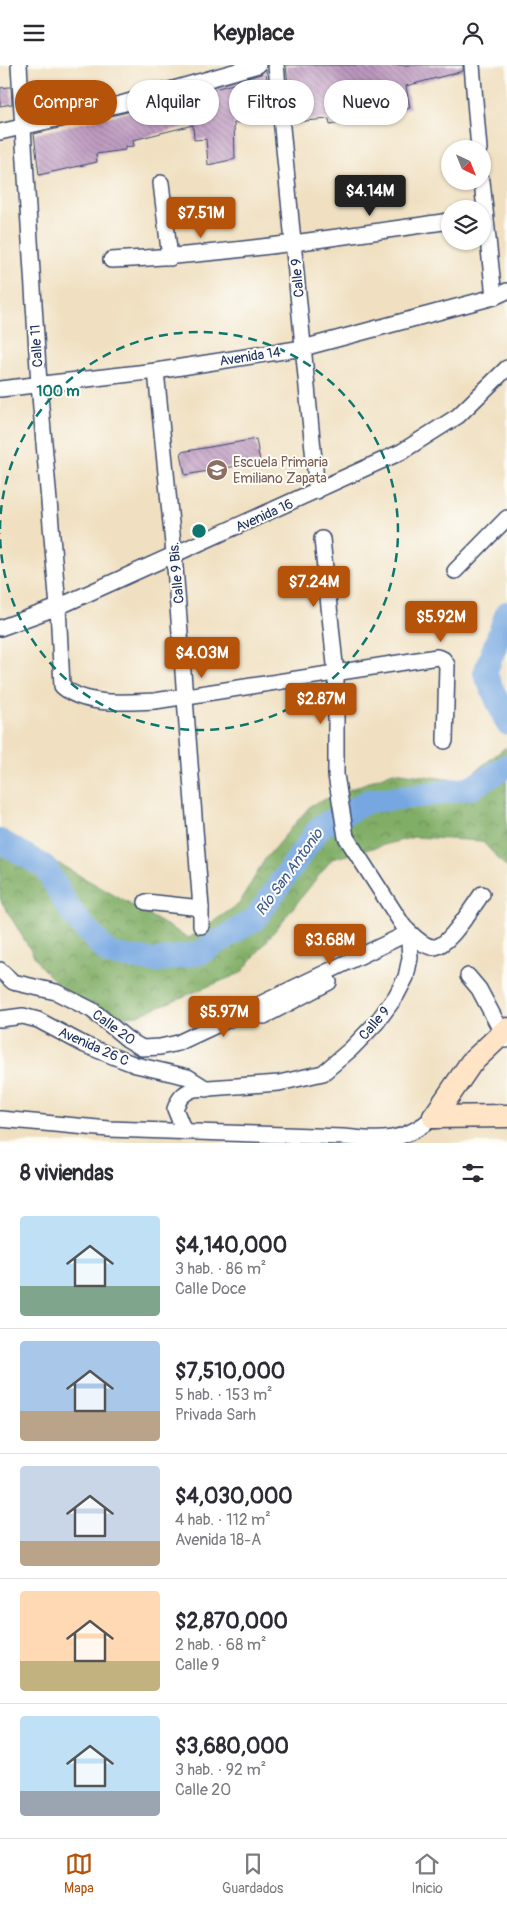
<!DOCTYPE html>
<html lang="es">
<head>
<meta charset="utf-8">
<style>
	body { margin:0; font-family:Pangolin,sans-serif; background:#f2f2f3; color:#2b2b33; height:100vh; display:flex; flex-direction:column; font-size:19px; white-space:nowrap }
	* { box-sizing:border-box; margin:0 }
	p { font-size:16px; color:#7c7c81 }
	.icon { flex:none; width:28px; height:28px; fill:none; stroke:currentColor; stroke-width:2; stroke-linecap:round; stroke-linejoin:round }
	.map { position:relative; height:1078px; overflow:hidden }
	.sheet { display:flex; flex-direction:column; background:#fff; flex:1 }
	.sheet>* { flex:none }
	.hud { position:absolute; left:15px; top:15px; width:478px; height:45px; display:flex; gap:10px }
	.needle { width:32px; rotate:137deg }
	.tools { position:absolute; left:441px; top:75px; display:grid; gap:10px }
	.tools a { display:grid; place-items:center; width:50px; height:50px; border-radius:50%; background:#fff; box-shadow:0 1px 4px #0004; font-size:25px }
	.price { position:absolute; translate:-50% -42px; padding:0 11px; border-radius:5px; background:#b45309; color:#fff; font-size:16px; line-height:32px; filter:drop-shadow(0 1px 2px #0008) }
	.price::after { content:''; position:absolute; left:50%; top:30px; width:15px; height:11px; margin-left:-8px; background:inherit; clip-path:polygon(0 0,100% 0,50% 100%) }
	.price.on { background:#222; color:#fff }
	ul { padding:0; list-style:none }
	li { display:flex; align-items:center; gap:15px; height:125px; padding:0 20px }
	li+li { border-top:1px solid #e1e1e2 }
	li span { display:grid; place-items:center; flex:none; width:140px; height:100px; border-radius:5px; color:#555 }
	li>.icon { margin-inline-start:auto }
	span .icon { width:60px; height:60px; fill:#fffc; stroke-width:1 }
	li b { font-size:21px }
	h2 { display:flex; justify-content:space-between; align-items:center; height:60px; padding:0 20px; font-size:21px }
	.chip { padding:0 18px; border-radius:22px; background:#fff; box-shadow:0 1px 4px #0004; font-size:18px; line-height:45px }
	.chip.on { background:#b45309; color:#fff }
	header { display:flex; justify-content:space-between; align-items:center; height:65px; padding:0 20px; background:#fff; font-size:22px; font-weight:700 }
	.tabs { display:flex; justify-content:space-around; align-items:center; height:70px; border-top:1px solid #e1e1e2; background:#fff; font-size:14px; color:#7c7c81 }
	.tabs a { display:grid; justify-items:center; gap:2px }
	.tabs .on { color:#b45309 }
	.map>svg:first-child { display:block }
	.forest { fill:url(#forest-crowns); stroke:#4e6e62 }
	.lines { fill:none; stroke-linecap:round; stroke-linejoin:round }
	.river { stroke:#76a7e1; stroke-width:24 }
	.building { fill:url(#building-back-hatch) }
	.street-casing { stroke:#3b4a6d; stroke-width:18 }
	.secondary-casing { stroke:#3b4a6d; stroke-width:25 }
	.street { stroke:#fff; stroke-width:15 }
	.secondary { stroke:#ffe4c6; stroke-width:22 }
	.ring { fill:none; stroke:#0f766e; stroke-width:2.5; stroke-dasharray:9 6 }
	.labels { text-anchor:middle; stroke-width:4; stroke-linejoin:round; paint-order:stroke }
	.street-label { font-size:14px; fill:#1b2f5e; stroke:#fdfcf7 }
	.education-label { font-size:14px; fill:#785e54; stroke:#fdfcf7; text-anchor:start }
	.water-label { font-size:15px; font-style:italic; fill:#3b598c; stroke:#fdfcf7 }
	.centre { fill:#0f766e; stroke:#fdfcf7; stroke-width:2.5 }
	.ring-label { font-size:15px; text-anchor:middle; font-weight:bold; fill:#0f766e; stroke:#fdfcf7; stroke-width:4; stroke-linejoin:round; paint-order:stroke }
</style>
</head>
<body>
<header><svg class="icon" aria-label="menu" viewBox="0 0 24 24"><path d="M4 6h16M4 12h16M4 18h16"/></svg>Keyplace<svg class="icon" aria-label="person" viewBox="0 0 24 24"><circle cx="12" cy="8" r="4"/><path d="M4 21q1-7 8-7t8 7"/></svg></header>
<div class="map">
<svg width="507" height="1078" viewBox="0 0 507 1078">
	<defs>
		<pattern id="forest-crowns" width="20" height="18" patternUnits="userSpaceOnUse" patternTransform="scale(1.25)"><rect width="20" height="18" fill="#81ae66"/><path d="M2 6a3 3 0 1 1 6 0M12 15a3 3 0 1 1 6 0" fill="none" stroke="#698e57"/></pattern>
		<pattern id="building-back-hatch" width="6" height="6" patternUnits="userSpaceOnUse" patternTransform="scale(1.25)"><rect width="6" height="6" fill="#bc97be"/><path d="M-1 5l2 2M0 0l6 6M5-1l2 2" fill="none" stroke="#987c9e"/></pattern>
	</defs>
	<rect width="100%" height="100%" fill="#fdfcf7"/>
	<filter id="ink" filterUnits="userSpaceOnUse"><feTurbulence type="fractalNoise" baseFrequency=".02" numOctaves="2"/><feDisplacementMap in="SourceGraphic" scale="10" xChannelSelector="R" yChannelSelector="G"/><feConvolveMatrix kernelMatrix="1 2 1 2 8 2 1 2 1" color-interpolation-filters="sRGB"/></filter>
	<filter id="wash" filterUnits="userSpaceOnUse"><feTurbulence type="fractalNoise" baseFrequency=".0096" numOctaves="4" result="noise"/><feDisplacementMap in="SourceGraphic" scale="20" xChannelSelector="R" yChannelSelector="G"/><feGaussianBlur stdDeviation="1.12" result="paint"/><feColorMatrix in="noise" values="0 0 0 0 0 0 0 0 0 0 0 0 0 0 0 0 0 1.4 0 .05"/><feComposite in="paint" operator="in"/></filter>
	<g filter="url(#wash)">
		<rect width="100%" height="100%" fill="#f0e0c1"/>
		<polygon class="forest" points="506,682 507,803 482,776 414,772 332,794 241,908 138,950 93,954 40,901 0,834 0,765 189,873 239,839 265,794 311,740 393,707 463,716"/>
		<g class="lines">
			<g class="river">
				<polyline points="507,548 485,608 507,658"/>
				<polyline points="0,776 45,802 73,850 109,889 155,896 200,888 255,854 320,762 368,736 428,730 471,723 507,701"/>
			</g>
		</g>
		<g id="blocks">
			<g class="building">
				<polygon points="286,0 463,0 463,6 406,21 410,43 374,52 330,60 329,54 292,57"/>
				<polygon points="266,4 269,40 248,42 250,57 234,58 235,94 208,100 206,74 194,75 193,60 133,75 134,81 125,82 125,85 96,89 97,97 39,110 34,69 123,48 237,18 237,16 261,9"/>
				<polygon points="57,18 62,38 31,46 30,20"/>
				<polygon points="9,22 11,22 12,39 0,41 0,23"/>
				<polygon points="256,374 260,397 185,410 181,387"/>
			</g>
		</g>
	</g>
	<g filter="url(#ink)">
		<use href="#blocks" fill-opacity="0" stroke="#3b4a6d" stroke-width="1"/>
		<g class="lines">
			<g class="street-casing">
				<g id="street">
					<path d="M19,0L39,319L58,542L62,621C85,642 127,637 155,636L437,592L443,594L447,600L445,676"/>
					<polyline points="276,0 317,426"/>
					<polyline points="472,0 479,84"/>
					<polyline points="0,67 121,39 258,0"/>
					<polyline points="482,116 494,232"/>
					<polyline points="161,118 170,193"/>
					<path d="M111,195C225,190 337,172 450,156"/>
					<polyline points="156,306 174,489 201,843 201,861"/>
					<polyline points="0,324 156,306 303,283 494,232 507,226"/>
					<polyline points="455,506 507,453"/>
					<polyline points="0,563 58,542 401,387 458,351 507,303"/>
					<polyline points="146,837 201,843"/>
					<path d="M404,862C412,869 421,881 433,882C448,883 473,841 482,829"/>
					<polyline points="0,905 13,917 56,927 92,945 127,974 142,983 160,982 178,978 227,955 406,869"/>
					<polyline points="468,911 479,924 506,975"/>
					<polyline points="264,951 329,917"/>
					<polyline points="0,954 23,951 38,955 85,980 120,994 136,1000 188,1012 207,1024"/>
					<path d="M0,1054L109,1064L342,1072C383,1076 402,1078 434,1052"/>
					<path d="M184,1066L175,1044C179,1033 183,1028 194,1024L279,1018L323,1008L351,984L377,957L396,931L406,912L410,893L409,877L404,862L346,772L336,710V609L322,474"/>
				</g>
			</g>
			<g class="secondary-casing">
				<g id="secondary">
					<polyline points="434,1052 471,998 507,964"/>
					<polyline points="434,1052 507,1051"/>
				</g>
			</g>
			<use href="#street" class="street"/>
			<use href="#secondary" class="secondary"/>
		</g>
	</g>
	<path class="ring" d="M0 464A199 199 0 1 1 0 468"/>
	<defs>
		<g id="school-disc" transform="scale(1.125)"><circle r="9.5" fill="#8d6e63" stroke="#fdfcf7"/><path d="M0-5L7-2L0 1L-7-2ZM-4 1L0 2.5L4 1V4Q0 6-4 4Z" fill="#fff"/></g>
	</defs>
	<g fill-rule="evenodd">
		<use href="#school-disc" x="217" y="405"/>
	</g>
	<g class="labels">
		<g class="street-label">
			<text transform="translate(297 213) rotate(-95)" y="5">Calle 9</text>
			<text transform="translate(36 281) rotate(-94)" y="5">Calle 11</text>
			<text transform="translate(250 291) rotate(-9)" y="5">Avenida 14</text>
			<text transform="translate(264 450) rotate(-24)" y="5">Avenida 16</text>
			<text transform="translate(176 508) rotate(-95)" y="5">Calle 9 Bis.</text>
			<text transform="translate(374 958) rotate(-49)" y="5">Calle 9</text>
			<text transform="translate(114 962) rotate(36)" y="5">Calle 20</text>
			<text transform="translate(94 981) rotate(24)" y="5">Avenida 26 C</text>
		</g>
		<g class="education-label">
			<text x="233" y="402">Escuela Primaria<tspan x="233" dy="16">Emiliano Zapata</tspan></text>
		</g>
		<g class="water-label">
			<text transform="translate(289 807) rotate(-54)" y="5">Río San Antonio</text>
		</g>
	</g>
	<circle cx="199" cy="466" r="8" class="centre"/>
	<g class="ring-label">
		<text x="58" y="331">100 m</text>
	</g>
</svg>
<div class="tools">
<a><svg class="needle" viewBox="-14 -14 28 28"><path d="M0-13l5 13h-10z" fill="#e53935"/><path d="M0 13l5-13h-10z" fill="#7c7c81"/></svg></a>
<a><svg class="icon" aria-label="layers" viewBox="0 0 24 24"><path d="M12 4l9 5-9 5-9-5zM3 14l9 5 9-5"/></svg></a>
</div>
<b class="price on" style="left:370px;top:152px">$4.14M</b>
<b class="price" style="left:201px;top:174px">$7.51M</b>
<b class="price" style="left:314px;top:543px">$7.24M</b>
<b class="price" style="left:441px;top:578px">$5.92M</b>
<b class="price" style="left:202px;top:614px">$4.03M</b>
<b class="price" style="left:321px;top:660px">$2.87M</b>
<b class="price" style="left:330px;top:901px">$3.68M</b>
<b class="price" style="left:224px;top:973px">$5.97M</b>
<div class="hud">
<a class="chip on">Comprar</a>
<a class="chip">Alquilar</a>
<a class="chip">Filtros</a>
<a class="chip">Nuevo</a>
</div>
</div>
<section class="sheet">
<h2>8 viviendas<svg class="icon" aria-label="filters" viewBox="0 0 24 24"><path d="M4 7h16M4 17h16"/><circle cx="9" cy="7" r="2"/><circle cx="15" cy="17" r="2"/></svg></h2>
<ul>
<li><span style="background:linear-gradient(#bfe0f5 70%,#7fa58c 0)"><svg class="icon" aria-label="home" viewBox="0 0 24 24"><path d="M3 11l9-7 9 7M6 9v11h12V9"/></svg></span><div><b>$4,140,000</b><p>3 hab. · 86 m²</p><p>Calle Doce</p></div></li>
<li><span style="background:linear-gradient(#a9c7e8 70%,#b9a48a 0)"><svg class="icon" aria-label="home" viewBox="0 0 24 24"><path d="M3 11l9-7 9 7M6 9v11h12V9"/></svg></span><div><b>$7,510,000</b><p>5 hab. · 153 m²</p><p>Privada Sarh</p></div></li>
<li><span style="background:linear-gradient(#c9d6e8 75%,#b9a48a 0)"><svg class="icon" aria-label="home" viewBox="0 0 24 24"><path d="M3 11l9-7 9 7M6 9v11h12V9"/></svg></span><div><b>$4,030,000</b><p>4 hab. · 112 m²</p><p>Avenida 18-A</p></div></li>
<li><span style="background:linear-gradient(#ffd9b3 70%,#c2b280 0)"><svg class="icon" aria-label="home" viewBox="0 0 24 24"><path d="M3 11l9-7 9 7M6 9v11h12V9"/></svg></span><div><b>$2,870,000</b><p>2 hab. · 68 m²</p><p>Calle 9</p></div></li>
<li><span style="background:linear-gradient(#bfe0f5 75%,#9aa5b1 0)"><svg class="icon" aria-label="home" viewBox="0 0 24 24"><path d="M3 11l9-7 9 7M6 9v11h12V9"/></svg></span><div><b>$3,680,000</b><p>3 hab. · 92 m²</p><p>Calle 20</p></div></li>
</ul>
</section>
<nav class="tabs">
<a class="on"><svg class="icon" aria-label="map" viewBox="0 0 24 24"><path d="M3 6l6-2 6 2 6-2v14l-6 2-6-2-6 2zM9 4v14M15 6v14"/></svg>Mapa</a>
<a><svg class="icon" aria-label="saved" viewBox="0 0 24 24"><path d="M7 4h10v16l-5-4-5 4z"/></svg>Guardados</a>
<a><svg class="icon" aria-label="home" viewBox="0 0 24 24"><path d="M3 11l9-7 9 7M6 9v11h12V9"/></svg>Inicio</a>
</nav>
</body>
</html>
